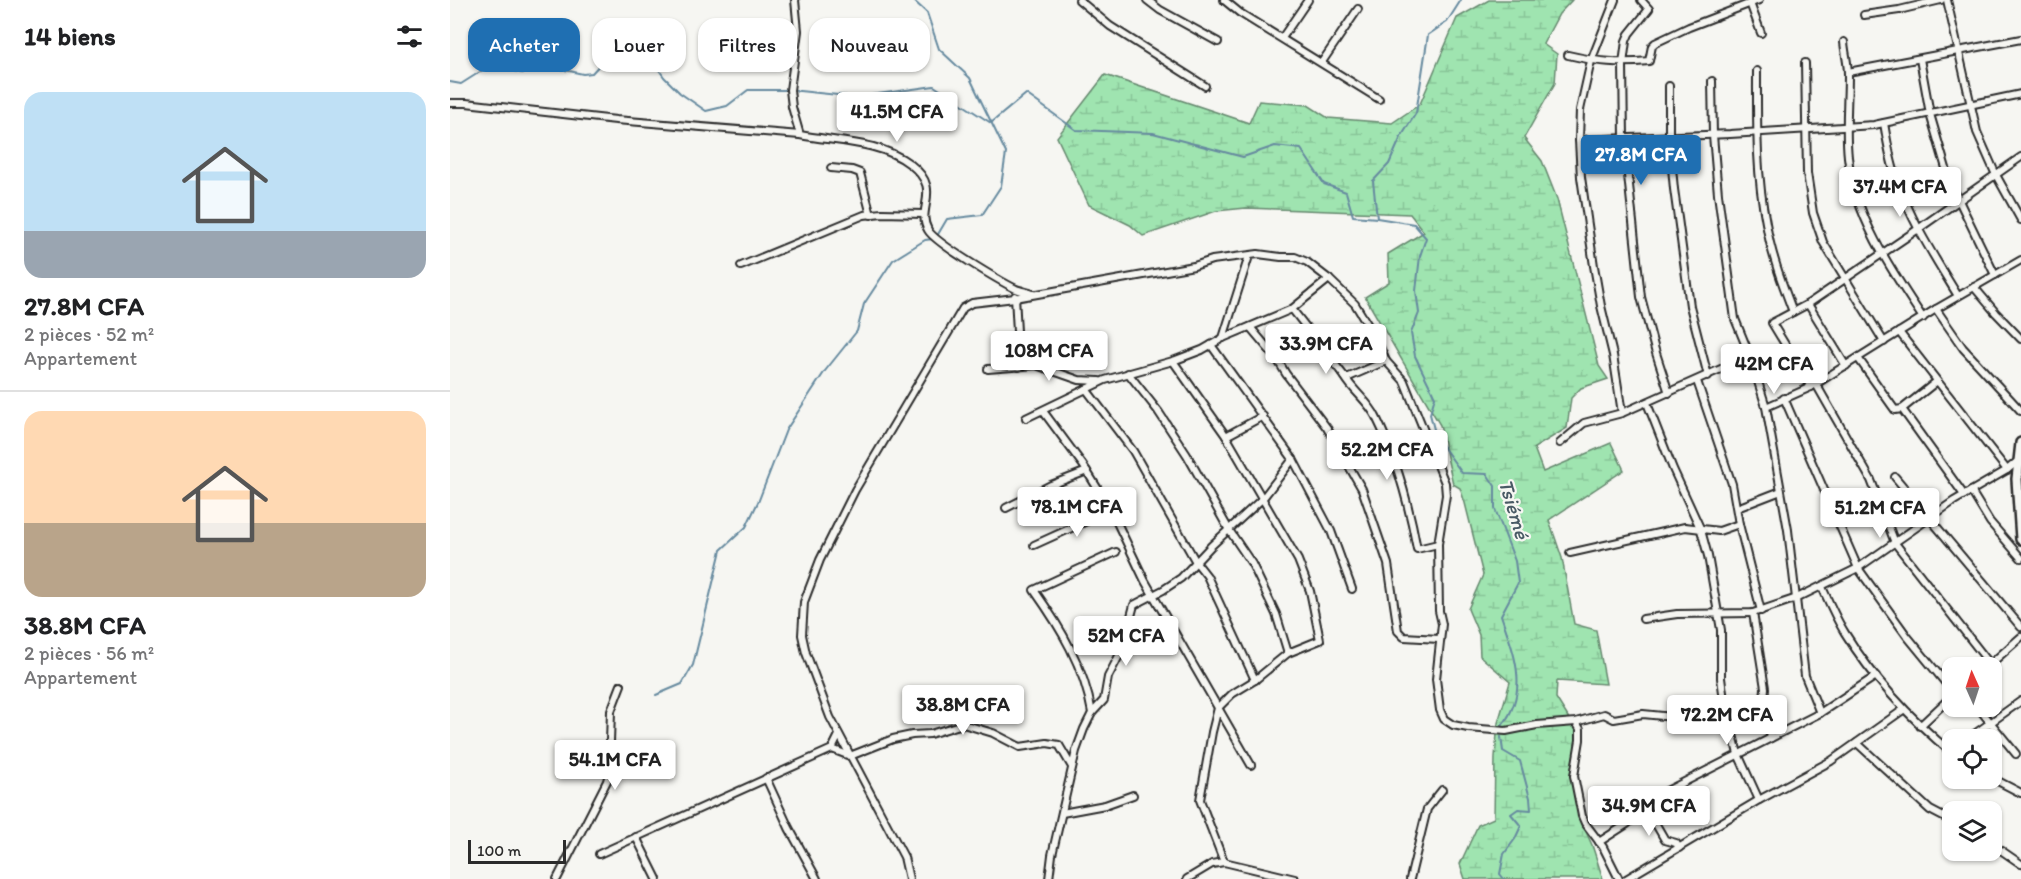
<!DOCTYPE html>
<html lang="fr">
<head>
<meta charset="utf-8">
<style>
	body { margin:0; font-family:Itim,sans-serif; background:#f2f2f2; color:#202124; height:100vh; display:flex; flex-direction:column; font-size:22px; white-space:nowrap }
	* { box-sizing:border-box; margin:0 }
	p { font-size:20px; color:#757577 }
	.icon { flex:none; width:33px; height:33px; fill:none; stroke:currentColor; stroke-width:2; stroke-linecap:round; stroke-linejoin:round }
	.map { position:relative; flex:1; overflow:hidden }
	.details { display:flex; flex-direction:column; background:#fff; width:450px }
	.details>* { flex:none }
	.hud { position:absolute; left:18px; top:18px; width:570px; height:54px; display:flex; gap:12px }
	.needle { width:39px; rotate:357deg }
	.fabs { position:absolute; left:1492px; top:657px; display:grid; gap:12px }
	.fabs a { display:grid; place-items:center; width:60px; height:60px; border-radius:12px; background:#fff; box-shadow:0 2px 4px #0004; font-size:30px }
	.scale { position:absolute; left:18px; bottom:15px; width:98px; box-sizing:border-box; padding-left:6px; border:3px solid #2b2b2b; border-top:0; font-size:16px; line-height:21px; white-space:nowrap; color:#2b2b2b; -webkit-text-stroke:4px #f6f6f2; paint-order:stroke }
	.price { position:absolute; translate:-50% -51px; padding:0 14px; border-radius:6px; background:#fff; color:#222; font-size:20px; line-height:39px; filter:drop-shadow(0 2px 3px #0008) }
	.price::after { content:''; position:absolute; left:50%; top:36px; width:18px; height:14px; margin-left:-9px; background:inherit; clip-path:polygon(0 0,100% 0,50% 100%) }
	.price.active { background:#1f6fb2; color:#fff }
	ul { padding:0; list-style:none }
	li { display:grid; align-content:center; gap:12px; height:318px; padding:0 24px }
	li+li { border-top:2px solid #e0e0e0 }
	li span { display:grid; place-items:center; height:186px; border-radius:18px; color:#555 }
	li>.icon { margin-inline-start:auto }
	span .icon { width:108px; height:108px; fill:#fffc; stroke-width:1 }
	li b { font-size:26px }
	h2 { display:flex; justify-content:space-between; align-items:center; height:72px; padding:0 24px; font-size:26px }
	.pill { padding:0 21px; border-radius:18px; background:#fff; box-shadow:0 2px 4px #0004; font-size:21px; line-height:54px }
	.pill.active { background:#1f6fb2; color:#fff }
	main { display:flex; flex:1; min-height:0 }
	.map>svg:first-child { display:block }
	.wetland { fill:url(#wetland-marsh); stroke:#65886e; stroke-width:1.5 }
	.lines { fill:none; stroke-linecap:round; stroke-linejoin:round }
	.stream { stroke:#668a9f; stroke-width:2 }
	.minor-casing { stroke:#2b2b2b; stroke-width:10 }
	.primary-casing { stroke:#2b2b2b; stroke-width:14 }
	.minor { stroke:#f6f6f2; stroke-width:6 }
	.primary { stroke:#f6f6f2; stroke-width:9 }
	.labels { text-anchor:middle; stroke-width:4.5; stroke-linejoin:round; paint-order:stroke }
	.water-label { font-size:21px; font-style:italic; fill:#495a65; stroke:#f6f6f2 }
</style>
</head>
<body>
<main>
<section class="details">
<h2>14 biens<svg class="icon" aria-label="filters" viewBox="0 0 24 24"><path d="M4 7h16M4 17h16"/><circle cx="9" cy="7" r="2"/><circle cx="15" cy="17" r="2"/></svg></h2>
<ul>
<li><span style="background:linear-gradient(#bfe0f5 75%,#9aa5b1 0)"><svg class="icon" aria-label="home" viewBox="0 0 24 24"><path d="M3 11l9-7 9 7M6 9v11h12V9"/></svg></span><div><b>27.8M CFA</b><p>2 pièces · 52 m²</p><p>Appartement</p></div></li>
<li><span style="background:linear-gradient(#ffd9b3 60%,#b9a48a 0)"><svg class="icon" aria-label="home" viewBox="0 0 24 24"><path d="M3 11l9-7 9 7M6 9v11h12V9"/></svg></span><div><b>38.8M CFA</b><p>2 pièces · 56 m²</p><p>Appartement</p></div></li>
</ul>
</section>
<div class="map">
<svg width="1571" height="879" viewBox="0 0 1571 879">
	<defs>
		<pattern id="wetland-marsh" width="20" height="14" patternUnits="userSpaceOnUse" patternTransform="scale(1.5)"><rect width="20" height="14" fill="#9fe4b0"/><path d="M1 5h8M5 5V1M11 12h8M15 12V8" fill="none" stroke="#89c498"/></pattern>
	</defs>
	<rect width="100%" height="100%" fill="#f6f6f2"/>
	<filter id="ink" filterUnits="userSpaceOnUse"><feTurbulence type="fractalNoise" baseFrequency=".0167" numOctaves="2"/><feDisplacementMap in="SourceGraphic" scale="12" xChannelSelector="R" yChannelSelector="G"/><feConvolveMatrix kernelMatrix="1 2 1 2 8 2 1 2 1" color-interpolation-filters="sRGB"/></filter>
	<g filter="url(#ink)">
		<polygon class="wetland" points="1039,0 1122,0 1109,14 1093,44 1107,54 1105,83 1074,138 1092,161 1107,199 1149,366 1158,379 1131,388 1121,398 1117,428 1084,448 1093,472 1161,443 1174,470 1099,520 1112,558 1124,624 1146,630 1156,684 1107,681 1106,698 1128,733 1120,774 1132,823 1142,845 1153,879 1015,879 1010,864 1028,825 1044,818 1045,757 1048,723 1060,682 1030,656 1029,635 1018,609 1033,575 1015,503 1010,488 1003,484 990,425 915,297 939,282 938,254 974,232 960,214 796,208 766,211 693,236 680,225 639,205 607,137 655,75 799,123 809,101 858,105 878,118 942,123 970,104 1007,18"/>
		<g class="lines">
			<g class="stream">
				<polyline points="463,0 477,13 489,49 520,78 556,153 551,186 532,215 497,219 487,236"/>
				<path d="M1011,0L997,22L978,35L966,113L951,137L939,164L923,181L927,218L964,224L976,238L970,256L966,291L969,313L961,333L965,356L985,397L980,414L986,437L1012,473L1037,474L1045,486V509L1065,561L1068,583L1051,615C1064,654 1080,689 1052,726"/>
				<polyline points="0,82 11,84 33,70 58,69 72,73 101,67 133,74 142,73 166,47 179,47 186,56 203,61 214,77 230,93 256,111 277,106 298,90 340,90 407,97 484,86 541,123 576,94 626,130 703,133 793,157 825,146 851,149 874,184 896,192 903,216 927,218"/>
				<polyline points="206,695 232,684 243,665 271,550 296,527 309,500 336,430 375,371 407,331 414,304 443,260 475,240 483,239"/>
				<polyline points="1051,737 1053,751 1070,761 1080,798 1081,810 1068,809 1061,814 1071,826 1065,839 1054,854 1050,874 1054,879"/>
			</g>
			<g class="minor-casing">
				<g id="minor">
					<path d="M345,0L348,31L340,90L342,107L350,135C386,142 430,141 460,164C494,190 465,208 478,230C485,243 550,281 566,289C571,291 578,292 583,294"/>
					<polyline points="629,0 660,26 755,86"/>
					<polyline points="697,0 710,10 768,42"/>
					<polyline points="774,0 790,13 929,99"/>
					<polyline points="1165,0 1141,61 1130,110 1129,140 1131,177 1144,266 1151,306 1163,355 1172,413"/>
					<polyline points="1191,0 1199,9 1179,34 1176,41 1173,64 1174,138 1191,297 1205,350 1219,393"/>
					<polyline points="1497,0 1527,132 1546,175 1571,220"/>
					<polyline points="1300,3 1311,33"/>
					<polyline points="1414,15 1449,10 1491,0"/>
					<polyline points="832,38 858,0"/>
					<path d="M1394,42C1395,53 1398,64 1398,74C1398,102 1395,130 1398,157C1404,215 1441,270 1473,318"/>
					<path d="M1118,55C1148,62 1169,64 1199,61L1202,46L1205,43L1239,27L1309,0"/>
					<polyline points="1470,59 1480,114 1500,182 1545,275"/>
					<polyline points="872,62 908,9"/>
					<polyline points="1355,63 1357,173 1363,213 1373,242 1434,342"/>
					<path d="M1307,71C1307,121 1306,174 1316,223C1321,254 1332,283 1343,312"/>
					<polyline points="1398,72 1571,39"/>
					<polyline points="1262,81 1263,135 1268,194 1285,319 1300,356 1316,407 1338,530 1355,676 1370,713"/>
					<polyline points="1219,86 1219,136 1224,189 1240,306 1258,376"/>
					<polyline points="0,103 16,103 166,120 350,135"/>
					<path d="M1434,123C1437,141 1440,160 1446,177C1460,220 1485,258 1508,296"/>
					<polyline points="1129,140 1280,134 1424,125 1571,94"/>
					<polyline points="381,168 402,170 410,173 421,215"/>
					<polyline points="291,266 414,215 432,213 474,214"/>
					<polyline points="1524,287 1546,313 1571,339"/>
					<polyline points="565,296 569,367"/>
					<polyline points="1358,304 1396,366"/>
					<polyline points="842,309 895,377 899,377 936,361"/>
					<polyline points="1486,309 1513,348 1571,411"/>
					<polyline points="800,327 827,359 836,374 877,428 912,489 938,564 948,631 954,637 989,639"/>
					<polyline points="1449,332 1557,470"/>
					<polyline points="773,338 799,256"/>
					<polyline points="761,345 843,459 881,531 902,589"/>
					<polyline points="1408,358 1445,410 1452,409 1486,382"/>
					<polyline points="723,361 776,436 848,560 860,591 870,640 838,653 805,680 782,694 768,708 762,732 750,800 774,862"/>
					<polyline points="538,369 586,365 629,380 649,381"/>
					<polyline points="678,373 708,411 737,455 779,530 802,564 826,614 838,653"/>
					<path d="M895,377C903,391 919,402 926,417C946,457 959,505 967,549L988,544"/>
					<polyline points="1247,381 1282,484 1289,524 1311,611"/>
					<polyline points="1366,384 1421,480 1445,543 1540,664"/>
					<polyline points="1361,387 1322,323 1358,304 1461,234 1571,157"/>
					<polyline points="636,389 683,451 746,562 757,576 805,680"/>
					<polyline points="1334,398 1408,568 1457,636 1503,692"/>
					<polyline points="1197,403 1223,469 1251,530 1258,556 1271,630 1271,678 1274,700 1288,754 1309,800"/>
					<polyline points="1316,407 1361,387 1486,309 1571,260"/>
					<polyline points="1452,409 1514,495"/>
					<polyline points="593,411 633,465 661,510 695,581 801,765"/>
					<polyline points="576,418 655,380 723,361 752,350 773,338 842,309 879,279"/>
					<polyline points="776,436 813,416"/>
					<polyline points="1110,443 1134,423 1172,413 1300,356"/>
					<polyline points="1445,477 1571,627"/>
					<polyline points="1521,491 1540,522 1571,558"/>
					<polyline points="556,508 601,485 637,471"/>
					<polyline points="1287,508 1331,491"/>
					<polyline points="584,545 661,510"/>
					<polyline points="1120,553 1235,527 1269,531 1289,524"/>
					<path d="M1372,587C1379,602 1386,619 1395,633C1424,680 1461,719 1503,754"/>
					<polyline points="1303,613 1315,688 1314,700 1321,738"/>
					<polyline points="1193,619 1227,614 1303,613 1347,598 1408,568 1504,501 1557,470 1569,460"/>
					<polyline points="1536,668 1571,637"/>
					<polyline points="1527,706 1566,754"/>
					<path d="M642,713C634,666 611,628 584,590L666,552"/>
					<polyline points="1126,722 1130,729 1130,740 1124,776 1132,816 1135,823 1153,847 1169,879"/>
					<polyline points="1470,726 1503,695"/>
					<polyline points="1516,740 1571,701"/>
					<polyline points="1407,743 1480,810 1503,822"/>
					<polyline points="382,749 400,756 443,739 462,735 480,734 513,724 543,733 570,747 597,743 609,745 622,767"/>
					<polyline points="316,778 339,828 367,879"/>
					<polyline points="1542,778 1571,793"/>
					<polyline points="1196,807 1215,840 1226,843 1229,848"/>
					<polyline points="612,813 655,805 683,795"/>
					<polyline points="186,837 207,879"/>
					<polyline points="1149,842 1177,824 1196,807 1195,803 1201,799 1370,713 1426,676"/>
					<polyline points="1542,844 1571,864"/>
					<polyline points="149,854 382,749 389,735"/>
					<polyline points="107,879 157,781 159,773 161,711 171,685"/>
					<polyline points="459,879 454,857 380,717 356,653 352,635 354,602 370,560 405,490 513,308 522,303 565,298 744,266 762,260 808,254 831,257 845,257 857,262 879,279 905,304 927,340 936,361 954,381 995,483 996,495 988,544 989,611 992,624 986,679 990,710 994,719 1003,725 1018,728 1056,731 1087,725 1126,722 1154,714 1164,719 1193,714 1233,718 1276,708"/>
					<polyline points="599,879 602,855 626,751 634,729 642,713 654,700 658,677 672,650 684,605 713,590 731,578 761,546 813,498 843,459"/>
					<polyline points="737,879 762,864 774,862 845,879"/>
					<polyline points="960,879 977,809 992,790"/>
					<polyline points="1176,879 1309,800 1381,761 1453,710"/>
				</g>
			</g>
			<g class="primary-casing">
				<polyline id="primary" points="1571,443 1567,479 1571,539"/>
			</g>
			<use href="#minor" class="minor"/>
			<use href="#primary" class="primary"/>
		</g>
	</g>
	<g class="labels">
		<g class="water-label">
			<text transform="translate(1064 509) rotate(73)" y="7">Tsiémé</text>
		</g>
	</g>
</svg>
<div class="fabs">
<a><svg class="needle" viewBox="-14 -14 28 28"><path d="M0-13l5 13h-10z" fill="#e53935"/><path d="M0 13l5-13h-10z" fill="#757577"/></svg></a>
<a><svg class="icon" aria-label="locate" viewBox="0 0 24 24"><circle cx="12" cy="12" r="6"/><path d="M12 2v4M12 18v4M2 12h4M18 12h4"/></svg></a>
<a><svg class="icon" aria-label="layers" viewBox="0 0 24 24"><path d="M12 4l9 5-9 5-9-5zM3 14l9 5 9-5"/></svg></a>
</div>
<div class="scale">100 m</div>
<b class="price" style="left:447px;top:143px">41.5M CFA</b>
<b class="price active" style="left:1191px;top:186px">27.8M CFA</b>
<b class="price" style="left:1450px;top:218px">37.4M CFA</b>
<b class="price" style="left:876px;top:375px">33.9M CFA</b>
<b class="price" style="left:599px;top:382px">108M CFA</b>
<b class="price" style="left:1324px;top:395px">42M CFA</b>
<b class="price" style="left:937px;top:481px">52.2M CFA</b>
<b class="price" style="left:627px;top:538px">78.1M CFA</b>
<b class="price" style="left:1430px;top:539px">51.2M CFA</b>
<b class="price" style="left:676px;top:667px">52M CFA</b>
<b class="price" style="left:513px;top:736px">38.8M CFA</b>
<b class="price" style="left:1277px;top:746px">72.2M CFA</b>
<b class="price" style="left:165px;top:791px">54.1M CFA</b>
<b class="price" style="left:1199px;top:837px">34.9M CFA</b>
<div class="hud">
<a class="pill active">Acheter</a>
<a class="pill">Louer</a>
<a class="pill">Filtres</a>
<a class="pill">Nouveau</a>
</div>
</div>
</main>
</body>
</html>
